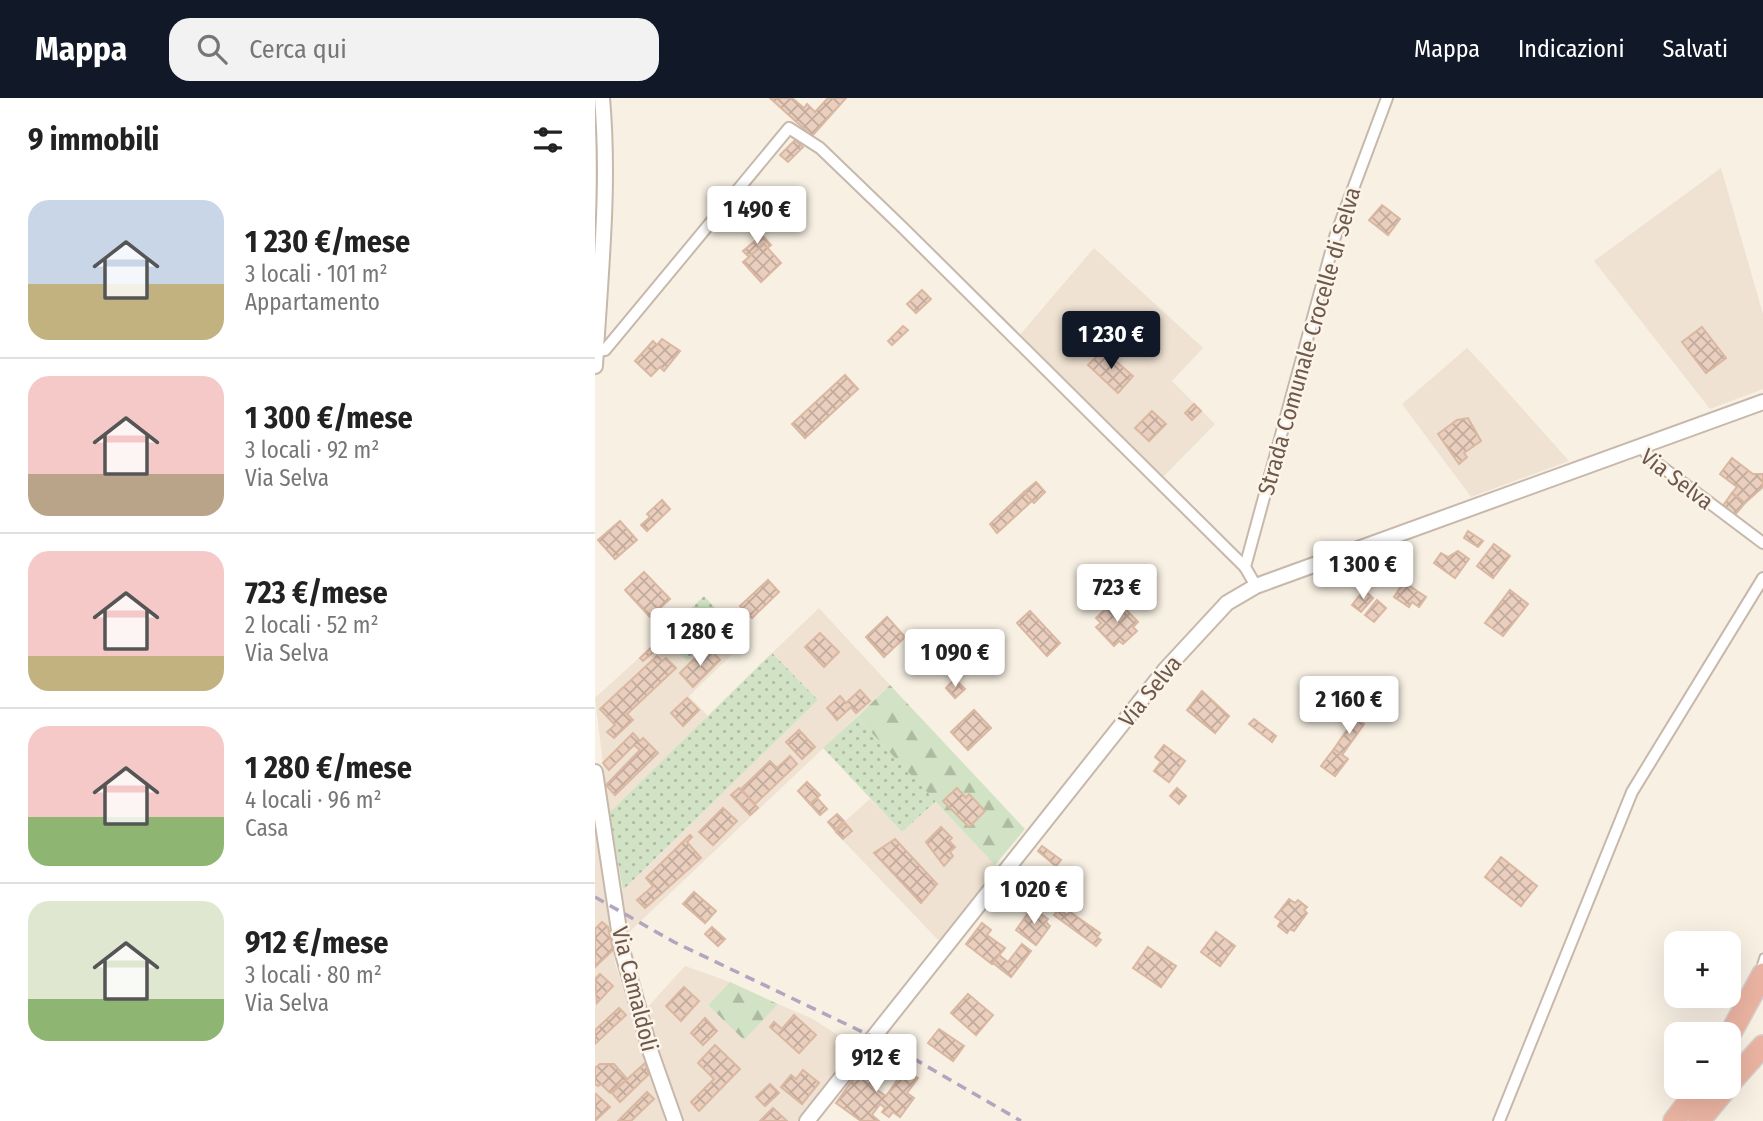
<!DOCTYPE html>
<html lang="it">
<head>
<meta charset="utf-8">
<style>
	body { margin:0; font-family:"Fira Sans Condensed",sans-serif; background:#f2f2f2; color:#222; height:100vh; display:flex; flex-direction:column; font-size:26px; white-space:nowrap }
	* { box-sizing:border-box; margin:0 }
	p { font-size:23px; color:#767676 }
	.icon { flex:none; width:38px; height:38px; fill:none; stroke:currentColor; stroke-width:2; stroke-linecap:round; stroke-linejoin:round }
	.map { position:relative; flex:1; overflow:hidden }
	.details { display:flex; flex-direction:column; background:#fff; width:595px }
	.details>* { flex:none }
	.tools { position:absolute; left:1069px; top:833px; display:grid; gap:14px }
	.tools a { display:grid; place-items:center; width:77px; height:77px; border-radius:14px; background:#fff; box-shadow:0 7px 28px #0002; font-size:35px }
	.price { position:absolute; translate:-50% -60px; padding:0 16px; border-radius:7px; background:#fff; color:#222; font-size:23px; line-height:46px; filter:drop-shadow(0 2px 4px #0008) }
	.price::after { content:''; position:absolute; left:50%; top:42px; width:21px; height:16px; margin-left:-10px; background:inherit; clip-path:polygon(0 0,100% 0,50% 100%) }
	.price.selected { background:#111827; color:#fff }
	ul { padding:0; list-style:none }
	li { display:flex; align-items:center; gap:21px; height:175px; padding:0 28px }
	li+li { border-top:2px solid #e0e0e0 }
	li span { display:grid; place-items:center; flex:none; width:196px; height:140px; border-radius:21px; color:#555 }
	li>.icon { margin-inline-start:auto }
	span .icon { width:84px; height:84px; fill:#fffc; stroke-width:1 }
	li b { font-size:30px }
	h2 { display:flex; justify-content:space-between; align-items:center; height:84px; padding:0 28px; font-size:30px }
	header { display:flex; align-items:center; gap:42px; box-sizing:border-box; height:98px; padding:0 35px; background:#111827; color:#fff }
	header strong { font-size:33px }
	nav { display:flex; gap:38px; margin-inline-start:auto; font-size:24px }
	.search { width:490px; height:63px; background:#f2f2f2; display:flex; align-items:center; gap:18px; box-sizing:border-box; padding:0 24px; border-radius:21px; color:#767676; font-size:26px }
	main { display:flex; flex:1; min-height:0 }
	.map>svg:first-child { display:block }
	.residential { fill:#efe2d2 }
	.grass { fill:url(#grass-dots) }
	.forest { fill:url(#forest-firs) }
	.building { fill:url(#building-cross-hatch); stroke:#dab7a1; stroke-width:2 }
	.lines { fill:none; stroke-linecap:round; stroke-linejoin:round }
	.service-casing { stroke:#c7b8ac; stroke-width:9 }
	.minor-casing { stroke:#c7b8ac; stroke-width:14 }
	.tertiary-casing { stroke:#c7b8ac; stroke-width:18 }
	.motorway-casing { stroke:#d6d0cd; stroke-width:24 }
	.service { stroke:#fff; stroke-width:5 }
	.minor { stroke:#fff; stroke-width:10 }
	.tertiary { stroke:#fff; stroke-width:14 }
	.motorway { stroke:#ebb4a2; stroke-width:21 }
	.rail { stroke:#b3a4bf; stroke-width:3.5; stroke-dasharray:10 7; stroke-linecap:butt }
	.labels { text-anchor:middle; stroke-width:5; stroke-linejoin:round; paint-order:stroke }
	.street-label { font-size:23px; fill:#6d584d; stroke:#fcf4e8 }
</style>
</head>
<body>
<header>
<strong>Mappa</strong>
<div class="search"><svg class="icon" aria-label="search" viewBox="0 0 24 24"><circle cx="10" cy="10" r="6"/><path d="M15 15l6 6"/></svg>Cerca qui</div>
<nav><a>Mappa</a><a>Indicazioni</a><a>Salvati</a></nav>
</header>
<main>
<section class="details">
<h2>9 immobili<svg class="icon" aria-label="filters" viewBox="0 0 24 24"><path d="M4 7h16M4 17h16"/><circle cx="9" cy="7" r="2"/><circle cx="15" cy="17" r="2"/></svg></h2>
<ul>
<li><span style="background:linear-gradient(#c9d6e8 60%,#c2b280 0)"><svg class="icon" aria-label="home" viewBox="0 0 24 24"><path d="M3 11l9-7 9 7M6 9v11h12V9"/></svg></span><div><b>1 230 €/mese</b><p>3 locali · 101 m²</p><p>Appartamento</p></div></li>
<li><span style="background:linear-gradient(#f6c9c9 70%,#b9a48a 0)"><svg class="icon" aria-label="home" viewBox="0 0 24 24"><path d="M3 11l9-7 9 7M6 9v11h12V9"/></svg></span><div><b>1 300 €/mese</b><p>3 locali · 92 m²</p><p>Via Selva</p></div></li>
<li><span style="background:linear-gradient(#f6c9c9 75%,#c2b280 0)"><svg class="icon" aria-label="home" viewBox="0 0 24 24"><path d="M3 11l9-7 9 7M6 9v11h12V9"/></svg></span><div><b>723 €/mese</b><p>2 locali · 52 m²</p><p>Via Selva</p></div></li>
<li><span style="background:linear-gradient(#f6c9c9 65%,#8fb573 0)"><svg class="icon" aria-label="home" viewBox="0 0 24 24"><path d="M3 11l9-7 9 7M6 9v11h12V9"/></svg></span><div><b>1 280 €/mese</b><p>4 locali · 96 m²</p><p>Casa</p></div></li>
<li><span style="background:linear-gradient(#dfe7d0 70%,#8fb573 0)"><svg class="icon" aria-label="home" viewBox="0 0 24 24"><path d="M3 11l9-7 9 7M6 9v11h12V9"/></svg></span><div><b>912 €/mese</b><p>3 locali · 80 m²</p><p>Via Selva</p></div></li>
</ul>
</section>
<div class="map">
<svg width="1168" height="1023" viewBox="0 0 1168 1023">
	<defs>
		<pattern id="grass-dots" width="8" height="8" patternUnits="userSpaceOnUse" patternTransform="scale(1.75)"><rect width="8" height="8" fill="#d1e3c4"/><path d="M2 2h.1M6 6h.1" fill="none" stroke="#aebba1" stroke-width="1.8" stroke-linecap="round"/></pattern>
		<pattern id="forest-firs" width="22" height="20" patternUnits="userSpaceOnUse" patternTransform="scale(1.75)"><rect width="22" height="20" fill="#d1e3c4"/><path d="M5 1l3.5 6h-7zM16 11l3.5 6h-7z" fill="#aebba1"/></pattern>
		<pattern id="building-cross-hatch" width="8" height="8" patternUnits="userSpaceOnUse" patternTransform="scale(1.75)"><rect width="8" height="8" fill="#eacfbe"/><path d="M0 0l8 8M0 8l8-8" fill="none" stroke="#c2ab9d"/></pattern>
	</defs>
	<rect width="100%" height="100%" fill="#f8f0e3"/>
	<g class="residential">
		<polygon points="1126,70 1168,216 1168,291 1115,311 999,163"/>
		<polygon points="499,150 608,250 577,283 620,326 567,380 424,238"/>
		<polygon points="872,250 891,270 974,363 876,399 807,306"/>
		<polygon points="224,510 295,587 29,839 22,798 223,602 177,555"/>
		<polygon points="137,518 155,539 94,598 113,618 14,715 0,600 69,537 92,562"/>
		<polygon points="275,701 307,734 341,703 405,772 346,845 239,733"/>
		<polygon points="0,721 20,865 70,1023 0,1023"/>
		<polygon points="90,868 135,884 113,907 149,941 183,906 216,920 263,950 202,1023 86,1023 50,912"/>
	</g>
	<g class="grass">
		<polygon points="109,498 132,523 92,563 69,537"/>
		<polygon points="177,555 223,602 28,792 14,715"/>
		<polygon points="262,619 341,703 307,734 228,650"/>
	</g>
	<g class="forest">
		<polygon points="295,587 430,731 400,767 262,619"/>
		<polygon points="135,884 183,906 149,942 113,907"/>
	</g>
	<g class="building">
		<polygon points="175,0 197,0 209,10 212,6 220,14 233,0 251,0 217,38"/>
		<polygon points="200,42 208,49 193,64 185,57"/>
		<polygon points="787,107 805,121 793,137 774,122"/>
		<polygon points="167,137 176,147 172,150 169,146 154,159 148,153"/>
		<polygon points="169,146 186,165 166,184 148,164"/>
		<polygon points="327,192 336,201 321,215 312,206"/>
		<polygon points="308,228 313,232 297,247 293,243"/>
		<polygon points="1107,229 1131,260 1111,275 1087,244"/>
		<polygon points="67,241 85,253 69,273 65,269 56,278 40,263 58,243 62,247"/>
		<polygon points="508,252 538,278 523,295 493,267"/>
		<polygon points="250,277 263,291 210,340 197,326"/>
		<polygon points="599,306 606,313 597,322 590,315"/>
		<polygon points="557,313 571,326 554,343 540,330"/>
		<polygon points="873,320 886,343 869,355 872,359 864,366 843,336 862,322"/>
		<polygon points="1137,360 1158,376 1168,376 1168,389 1150,405 1137,395 1142,389 1125,376"/>
		<polygon points="441,384 450,394 439,405 429,394"/>
		<polygon points="429,394 437,403 402,435 395,426"/>
		<polygon points="1137,395 1150,405 1139,418 1127,409"/>
		<polygon points="67,402 75,411 52,433 46,427 55,419 52,416"/>
		<polygon points="25,423 42,442 20,461 3,442"/>
		<polygon points="873,433 888,443 883,449 869,440"/>
		<polygon points="899,446 915,458 898,480 882,468"/>
		<polygon points="863,453 874,461 860,480 839,465 846,455 853,459"/>
		<polygon points="49,474 75,501 55,519 30,492"/>
		<polygon points="173,482 184,494 157,520 145,508"/>
		<polygon points="809,484 831,499 824,509 817,504 814,509 799,499"/>
		<polygon points="769,492 778,500 766,514 757,507"/>
		<polygon points="915,492 933,506 908,538 890,525"/>
		<polygon points="521,501 543,524 538,529 542,533 528,546 524,543 519,548 501,529 506,525 501,520"/>
		<polygon points="782,502 791,510 779,524 770,517"/>
		<polygon points="435,513 465,545 452,558 422,525"/>
		<polygon points="292,519 310,539 289,559 271,539"/>
		<polygon points="225,535 244,554 229,569 210,549"/>
		<polygon points="64,542 68,546 48,563 45,560"/>
		<polygon points="116,552 125,562 98,589 85,575 101,559 105,562"/>
		<polygon points="62,558 67,563 71,560 81,570 32,616 38,622 19,640 12,634 20,627 5,611"/>
		<polygon points="360,581 370,591 360,600 351,590"/>
		<polygon points="265,592 275,603 261,615 256,609 242,622 232,610 245,598 251,605"/>
		<polygon points="607,593 634,618 620,635 592,612"/>
		<polygon points="92,600 104,612 88,628 76,615"/>
		<polygon points="379,612 396,630 373,652 356,634"/>
		<polygon points="760,620 769,626 747,657 739,651"/>
		<polygon points="659,621 681,638 677,644 654,626"/>
		<polygon points="204,632 220,649 207,661 191,644"/>
		<polygon points="38,635 45,643 48,640 63,655 20,697 11,687 45,652 39,647 14,672 8,665"/>
		<polygon points="569,647 590,663 574,684 559,673 566,664 560,659"/>
		<polygon points="739,651 753,661 740,678 726,668"/>
		<polygon points="195,658 202,666 160,706 146,691 175,663 182,670"/>
		<polygon points="212,684 225,697 215,706 203,693"/>
		<polygon points="144,690 163,710 155,717 136,697"/>
		<polygon points="362,690 371,700 374,696 390,713 374,729 348,703"/>
		<polygon points="582,690 591,698 584,706 575,698"/>
		<polygon points="222,700 232,711 225,717 215,706"/>
		<polygon points="128,710 142,723 118,747 104,734"/>
		<polygon points="242,716 249,723 240,732 233,724"/>
		<polygon points="250,725 257,733 248,741 241,734"/>
		<polygon points="346,729 357,740 354,743 360,749 355,754 358,758 349,768 331,744"/>
		<polygon points="95,737 97,739 92,744 106,760 50,810 42,802 58,788 51,780"/>
		<polygon points="300,741 342,786 326,805 279,755"/>
		<polygon points="447,748 466,762 461,768 443,753"/>
		<polygon points="906,759 942,788 926,808 890,779"/>
		<polygon points="464,776 487,793 478,805 471,800 463,812 452,805 455,801 449,797"/>
		<polygon points="99,794 121,813 110,825 88,806"/>
		<polygon points="694,801 700,805 703,802 712,809 709,812 712,815 699,833 695,831 692,835 683,828 686,823 680,819"/>
		<polygon points="437,810 453,821 451,824 455,828 441,847 421,832"/>
		<polygon points="464,811 472,817 475,814 505,835 502,839 506,842 501,848 459,817"/>
		<polygon points="7,824 13,829 18,852 0,869 0,831"/>
		<polygon points="387,825 396,832 392,837 410,850 397,866 371,846"/>
		<polygon points="117,829 130,841 123,848 110,836"/>
		<polygon points="621,834 640,848 625,868 606,854"/>
		<polygon points="427,846 436,853 416,879 398,865 404,857 413,864"/>
		<polygon points="553,849 581,868 566,889 538,870"/>
		<polygon points="5,876 18,888 2,905 0,881"/>
		<polygon points="89,889 104,903 86,923 71,908"/>
		<polygon points="373,896 398,917 381,937 356,915"/>
		<polygon points="24,910 31,917 0,946 0,932"/>
		<polygon points="199,917 221,937 204,955 175,929 179,924 187,931"/>
		<polygon points="110,920 122,933 108,947 96,935"/>
		<polygon points="344,931 369,948 358,963 333,945"/>
		<polygon points="120,947 145,971 104,1013 96,1004 119,981 103,965"/>
		<polygon points="274,959 287,969 275,987 291,998 310,971 323,980 312,995 319,1000 305,1019 298,1014 294,1019 287,1014 290,1010 285,1006 277,1017 284,1023 266,1023 241,1005"/>
		<polygon points="50,965 54,976 25,1004 17,995"/>
		<polygon points="5,966 19,966 32,981 15,995 6,986 3,988 0,986 0,970"/>
		<polygon points="208,972 224,985 207,1006 186,989 196,977 201,981"/>
		<polygon points="175,986 184,995 170,1008 161,999"/>
		<polygon points="52,994 59,1001 36,1023 23,1023"/>
		<polygon points="1,996 15,1009 0,1023 0,997"/>
		<polygon points="178,1010 192,1023 165,1023"/>
	</g>
	<g class="lines">
		<g class="service-casing">
			<polyline id="service" points="1164,872 1168,859"/>
		</g>
		<g class="minor-casing">
			<g id="minor">
				<polyline points="1,253 10,252 194,30 225,50 306,128 650,469"/>
				<polyline points="1046,348 1055,360 1168,445"/>
				<polyline points="661,488 650,469 740,139 792,0"/>
				<polyline points="904,1023 1037,694 1168,480"/>
			</g>
		</g>
		<g class="tertiary-casing">
			<g id="tertiary">
				<path d="M0,268C5,178 15,90 7,0"/>
				<polyline points="0,674 27,852 56,955 80,1023"/>
				<polyline points="212,1023 570,572 632,505 661,488 1168,304"/>
			</g>
		</g>
		<g class="motorway-casing">
			<g id="motorway">
				<polyline points="1134,938 1168,876"/>
				<polyline points="1134,986 1168,948"/>
				<polyline points="1079,1023 1105,989"/>
				<polyline points="1104,1023 1132,989"/>
			</g>
		</g>
		<use href="#service" class="service"/>
		<use href="#minor" class="minor"/>
		<use href="#tertiary" class="tertiary"/>
		<use href="#motorway" class="motorway"/>
		<polyline class="rail" points="0,799 79,844 297,948 426,1023"/>
	</g>
	<g class="labels">
		<g class="street-label">
			<text transform="translate(714 243) rotate(-74)" y="8">Strada Comunale Crocelle di Selva</text>
			<text transform="translate(1082 381) rotate(37)" y="8">Via Selva</text>
			<text transform="translate(555 593) rotate(-51)" y="8">Via Selva</text>
			<text transform="translate(40 891) rotate(76)" y="8">Via Camaldoli</text>
		</g>
	</g>
</svg>
<div class="tools">
<a>+</a>
<a>−</a>
</div>
<b class="price" style="left:162px;top:148px">1 490 €</b>
<b class="price selected" style="left:516px;top:273px">1 230 €</b>
<b class="price" style="left:768px;top:503px">1 300 €</b>
<b class="price" style="left:522px;top:526px">723 €</b>
<b class="price" style="left:105px;top:570px">1 280 €</b>
<b class="price" style="left:360px;top:591px">1 090 €</b>
<b class="price" style="left:754px;top:638px">2 160 €</b>
<b class="price" style="left:439px;top:828px">1 020 €</b>
<b class="price" style="left:281px;top:996px">912 €</b>
</div>
</main>
</body>
</html>
